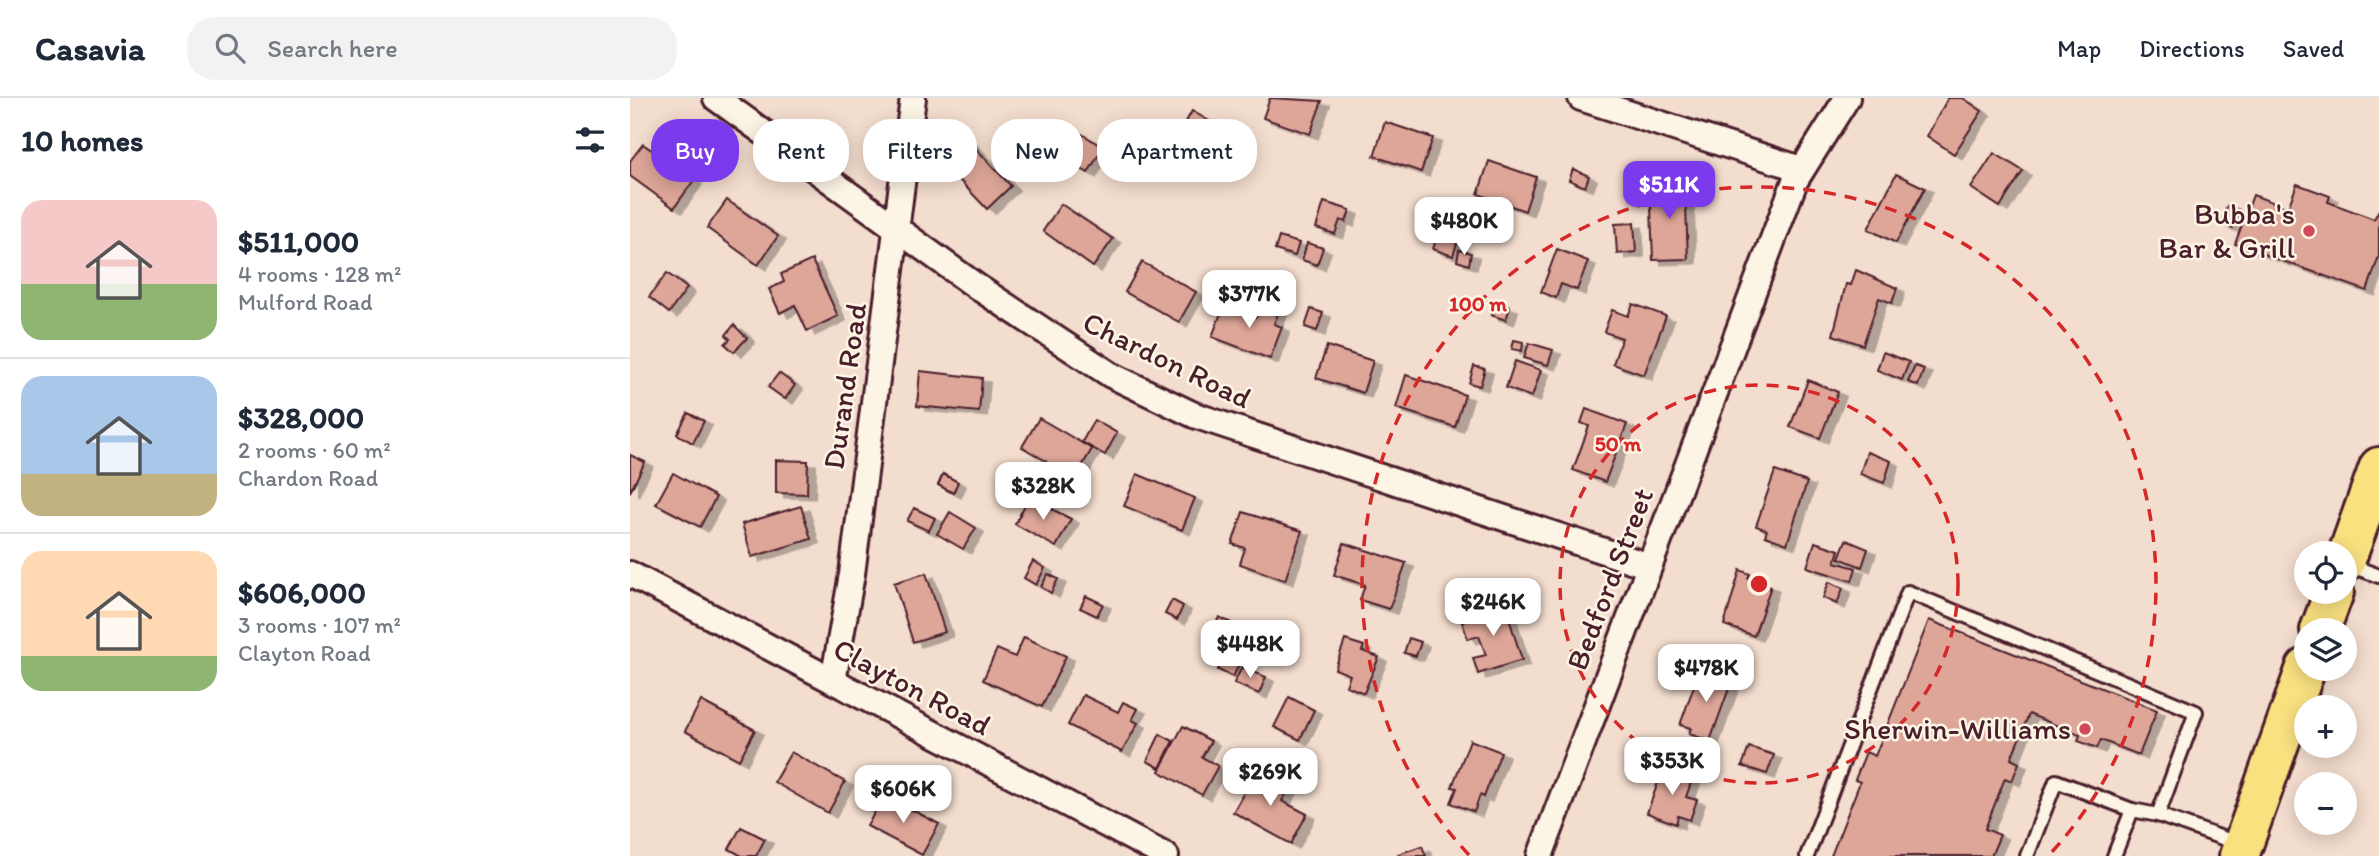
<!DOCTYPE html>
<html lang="en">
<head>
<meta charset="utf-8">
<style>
	body { margin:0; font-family:Itim,sans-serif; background:#f2f2f3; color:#1f2937; height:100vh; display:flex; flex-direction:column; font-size:26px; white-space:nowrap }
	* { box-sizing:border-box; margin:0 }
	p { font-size:23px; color:#747a83 }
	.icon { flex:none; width:38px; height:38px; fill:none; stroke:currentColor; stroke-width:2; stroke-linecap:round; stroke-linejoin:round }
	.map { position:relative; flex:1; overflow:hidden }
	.drawer { display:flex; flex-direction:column; background:#fff; width:630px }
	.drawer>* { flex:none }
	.banner { position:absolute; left:21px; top:21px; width:665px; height:63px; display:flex; gap:14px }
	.buttons { position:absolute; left:1664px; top:443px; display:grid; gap:14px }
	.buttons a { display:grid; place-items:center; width:63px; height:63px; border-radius:50%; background:#fff; box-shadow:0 4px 18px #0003; font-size:35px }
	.price { position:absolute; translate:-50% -60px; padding:0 16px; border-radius:14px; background:#fff; color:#222; font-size:23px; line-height:46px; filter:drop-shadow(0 2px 4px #0008) }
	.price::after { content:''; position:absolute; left:50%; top:42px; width:21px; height:16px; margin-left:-10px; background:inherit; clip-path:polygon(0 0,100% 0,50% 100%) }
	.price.active { background:#7c3aed; color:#fff }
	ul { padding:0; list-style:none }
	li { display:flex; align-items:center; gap:21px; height:175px; padding:0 21px }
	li+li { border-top:2px solid #e0e1e3 }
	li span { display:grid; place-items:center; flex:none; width:196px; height:140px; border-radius:21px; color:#555 }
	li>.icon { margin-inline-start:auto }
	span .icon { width:84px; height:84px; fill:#fffc; stroke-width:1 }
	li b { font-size:30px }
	h2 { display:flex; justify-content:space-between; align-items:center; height:84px; padding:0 21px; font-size:30px }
	.pill { padding:0 24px; border-radius:28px; background:#fff; box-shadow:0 4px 18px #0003; font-size:24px; line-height:63px }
	.pill.active { background:#7c3aed; color:#fff }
	header { display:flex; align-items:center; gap:42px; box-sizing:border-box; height:98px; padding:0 35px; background:#fff; border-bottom:2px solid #e0e1e3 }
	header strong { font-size:33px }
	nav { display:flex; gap:38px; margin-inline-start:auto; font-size:24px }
	.search { width:490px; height:63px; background:#f2f2f3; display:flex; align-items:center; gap:18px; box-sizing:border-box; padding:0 24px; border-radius:28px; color:#747a83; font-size:26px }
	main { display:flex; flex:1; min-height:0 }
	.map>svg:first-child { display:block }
	.building { fill:#dea699; stroke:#4a1f2b; stroke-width:2; filter:url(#shadow) }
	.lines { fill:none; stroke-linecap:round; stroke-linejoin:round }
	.service-casing { stroke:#4a1f2b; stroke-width:18 }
	.minor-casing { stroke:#4a1f2b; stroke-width:30 }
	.primary-casing { stroke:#4a1f2b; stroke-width:44 }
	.service { stroke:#fcf5e5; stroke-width:12 }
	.minor { stroke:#fcf5e5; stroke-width:24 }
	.primary { stroke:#fae180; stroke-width:38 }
	.ring { fill:none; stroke:#d62828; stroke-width:3.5; stroke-dasharray:12 9 }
	.poi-dot { fill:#d1495b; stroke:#fcf5e5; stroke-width:2.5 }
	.labels { text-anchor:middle; stroke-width:5; stroke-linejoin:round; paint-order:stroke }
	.poi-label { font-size:30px; fill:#4a1f2b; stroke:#fcf5e5; text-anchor:end }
	.street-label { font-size:30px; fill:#4a1f2b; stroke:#fcf5e5 }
	.centre { fill:#d62828; stroke:#fcf5e5; stroke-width:3.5 }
	.ring-label { font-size:21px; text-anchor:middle; font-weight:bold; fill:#d62828; stroke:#fcf5e5; stroke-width:5; stroke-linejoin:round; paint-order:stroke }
</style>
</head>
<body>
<header>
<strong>Casavia</strong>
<div class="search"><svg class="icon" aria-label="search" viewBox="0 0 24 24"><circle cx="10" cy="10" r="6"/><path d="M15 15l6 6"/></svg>Search here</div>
<nav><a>Map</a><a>Directions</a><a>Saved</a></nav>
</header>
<main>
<section class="drawer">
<h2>10 homes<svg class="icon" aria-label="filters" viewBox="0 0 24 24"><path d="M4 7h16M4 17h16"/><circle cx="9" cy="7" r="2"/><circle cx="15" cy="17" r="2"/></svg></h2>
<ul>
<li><span style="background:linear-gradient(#f6c9c9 60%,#8fb573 0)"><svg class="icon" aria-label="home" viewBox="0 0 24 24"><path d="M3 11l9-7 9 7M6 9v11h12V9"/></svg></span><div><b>$511,000</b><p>4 rooms · 128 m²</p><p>Mulford Road</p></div></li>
<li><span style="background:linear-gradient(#a9c7e8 70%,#c2b280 0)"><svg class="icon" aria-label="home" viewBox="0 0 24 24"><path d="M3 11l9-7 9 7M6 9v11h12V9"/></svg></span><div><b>$328,000</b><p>2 rooms · 60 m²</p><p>Chardon Road</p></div></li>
<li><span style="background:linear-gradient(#ffd9b3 75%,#8fb573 0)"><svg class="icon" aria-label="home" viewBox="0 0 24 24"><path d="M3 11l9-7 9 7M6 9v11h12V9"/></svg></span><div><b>$606,000</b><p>3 rooms · 107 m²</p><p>Clayton Road</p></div></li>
</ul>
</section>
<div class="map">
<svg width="1749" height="758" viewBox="0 0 1749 758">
	<defs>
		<filter id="shadow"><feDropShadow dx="8" dy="4.5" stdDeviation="0" flood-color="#0004"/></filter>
	</defs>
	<rect width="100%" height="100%" fill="#f3ddce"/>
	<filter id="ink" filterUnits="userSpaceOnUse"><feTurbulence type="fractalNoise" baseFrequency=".0143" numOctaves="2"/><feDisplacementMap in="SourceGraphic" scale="14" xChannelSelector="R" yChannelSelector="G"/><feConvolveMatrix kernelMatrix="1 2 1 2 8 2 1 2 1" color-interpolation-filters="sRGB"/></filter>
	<g filter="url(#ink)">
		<g class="building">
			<polygon points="640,0 692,3 680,36 633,20"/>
			<polygon points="1318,0 1333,0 1352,13 1324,56 1297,38"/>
			<polygon points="562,13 586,27 572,52 548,38"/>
			<polygon points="755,24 803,40 791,74 744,58"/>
			<polygon points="452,36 473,49 458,75 436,62"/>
			<polygon points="337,41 381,88 357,111 313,65"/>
			<polygon points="13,46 64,82 44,110 0,78 0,63"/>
			<polygon points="1364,55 1393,73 1370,109 1341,90"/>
			<polygon points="859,63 906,79 895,113 848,96"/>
			<polygon points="943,71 959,78 955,89 939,82"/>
			<polygon points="1266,76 1295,90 1266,145 1238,131"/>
			<polygon points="1055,83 1058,161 1023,162 1020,85"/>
			<polygon points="1667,86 1700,98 1698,104 1744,121 1749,112 1749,158 1737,193 1605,146 1623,97 1658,110"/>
			<polygon points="97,102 148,138 128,167 77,130"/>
			<polygon points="694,104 720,112 716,124 710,122 705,136 686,130"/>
			<polygon points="431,106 483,141 463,169 413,133"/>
			<polygon points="1597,108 1609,112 1603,130 1591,126"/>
			<polygon points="812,122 832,129 823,158 803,151"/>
			<polygon points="1004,125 1006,154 987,156 985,126"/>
			<polygon points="649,139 669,145 665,158 645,152"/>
			<polygon points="677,145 693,150 687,167 672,162"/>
			<polygon points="927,151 958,163 947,192 931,186 926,200 911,194"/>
			<polygon points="829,152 841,155 839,167 827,163"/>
			<polygon points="182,162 208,218 177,233 165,207 150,215 139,191 154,184 151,176"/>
			<polygon points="512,164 566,194 549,224 495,194"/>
			<polygon points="1226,172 1267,190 1262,205 1249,200 1233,247 1203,237 1216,186 1221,187"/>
			<polygon points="37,175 57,190 39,215 19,199"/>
			<polygon points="865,204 880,209 876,222 861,217"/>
			<polygon points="631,206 649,213 644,226 652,229 640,261 582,239 594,207 626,219"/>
			<polygon points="1003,206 1036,218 1014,277 983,266 992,240 974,234 982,212 998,218"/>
			<polygon points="681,211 693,215 687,233 675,229"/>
			<polygon points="104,227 117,240 104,254 95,246 100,241 96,237"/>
			<polygon points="884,242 893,244 892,253 882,251"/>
			<polygon points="899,245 923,252 918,267 894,260"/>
			<polygon points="697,248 743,263 733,295 686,280"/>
			<polygon points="1253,254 1279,264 1272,282 1247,272"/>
			<polygon points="885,263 911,272 902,299 876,290"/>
			<polygon points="844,268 855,271 850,288 839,285"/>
			<polygon points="1285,268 1294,271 1288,288 1278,284"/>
			<polygon points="290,273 352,280 349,314 287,308"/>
			<polygon points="149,275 165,287 155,301 138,289"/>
			<polygon points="776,277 835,297 825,329 766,310"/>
			<polygon points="1178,282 1208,294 1190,340 1160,329"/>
			<polygon points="956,311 997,326 975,384 943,372 959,328 951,325"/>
			<polygon points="58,315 74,323 63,345 47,336"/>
			<polygon points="409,320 462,351 439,390 410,373 416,363 392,349"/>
			<polygon points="464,322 487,335 475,357 452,344"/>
			<polygon points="1237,354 1261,363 1254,385 1230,376"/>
			<polygon points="0,357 15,364 0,394"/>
			<polygon points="146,362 178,363 177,396 146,395"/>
			<polygon points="1145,373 1177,384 1157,446 1135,438 1137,432 1126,428"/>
			<polygon points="43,375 86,399 70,429 26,406"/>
			<polygon points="313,376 328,384 323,395 308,387"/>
			<polygon points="507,376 565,400 552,432 494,408"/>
			<polygon points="399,399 441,421 426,449 385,426"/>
			<polygon points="171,408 181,441 122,459 112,426"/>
			<polygon points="284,410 305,420 299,433 277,423"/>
			<polygon points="320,414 346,430 333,451 307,436"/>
			<polygon points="613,414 672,433 655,482 610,466 615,450 602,446"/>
			<polygon points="1216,442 1238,451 1232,469 1209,460"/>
			<polygon points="1185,444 1209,452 1205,464 1226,470 1222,483 1177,469"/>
			<polygon points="714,445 776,465 759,511 730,502 735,487 704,477"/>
			<polygon points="403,463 415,470 406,487 394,480"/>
			<polygon points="1110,472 1120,476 1118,480 1141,488 1124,538 1094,527"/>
			<polygon points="296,475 315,534 283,544 264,485"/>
			<polygon points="418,476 428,481 421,495 411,489"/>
			<polygon points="1199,484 1213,490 1207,506 1193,500"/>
			<polygon points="456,498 473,506 467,518 450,510"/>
			<polygon points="542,502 553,508 547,522 535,516"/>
			<polygon points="874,504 892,562 848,576 843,560 856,557 849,538 838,541 832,524 843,520 842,515"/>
			<polygon points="589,519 605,527 600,538 584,530"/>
			<polygon points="1299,522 1527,612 1509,657 1471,642 1467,650 1448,643 1450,637 1399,616 1381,661 1389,665 1382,683 1375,680 1355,731 1370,737 1361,758 1201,758 1230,684 1225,682 1236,654 1245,658"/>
			<polygon points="394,539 436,558 412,609 353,582 367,551 385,559"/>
			<polygon points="779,540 791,544 786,558 774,555"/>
			<polygon points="715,542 734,548 732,553 749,559 734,595 716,588 720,577 705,571"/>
			<polygon points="595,557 610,564 603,579 588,572"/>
			<polygon points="612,569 636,579 629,596 604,585"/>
			<polygon points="1070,571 1102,582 1080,643 1059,636 1061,630 1050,627"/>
			<polygon points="453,597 488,614 493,604 508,611 502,622 508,625 492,654 438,627"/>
			<polygon points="659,599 684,612 670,642 644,629"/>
			<polygon points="71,603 125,632 109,662 55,633"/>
			<polygon points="553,628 581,643 572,659 588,668 572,697 529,673"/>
			<polygon points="530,636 543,643 530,670 517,663"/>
			<polygon points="840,642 871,654 854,699 850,697 844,714 821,705 827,690 822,689"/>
			<polygon points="1119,649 1144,657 1137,676 1112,668"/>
			<polygon points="161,654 215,684 198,715 144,684"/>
			<polygon points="1034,668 1063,679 1056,699 1067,702 1060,722 1048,718 1046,726 1017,715"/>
			<polygon points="626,673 659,691 652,703 677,716 661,746 603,714"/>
			<polygon points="254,697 309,726 292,757 237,728"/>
			<polygon points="111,729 135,741 126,758 112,758 99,751"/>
			<polygon points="792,748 796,758 769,758 768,756"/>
		</g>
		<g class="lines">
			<g class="service-casing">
				<g id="service">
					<polyline points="1719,467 1749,478"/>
					<polyline points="1177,758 1278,494 1566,614 1528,717"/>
					<polyline points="1397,758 1426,683 1502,712"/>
					<polyline points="1484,758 1502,712 1528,717 1609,746"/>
				</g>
			</g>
			<g class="minor-casing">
				<g id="minor">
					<polyline points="86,0 346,188 481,277 564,317 1019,468"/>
					<polyline points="951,0 1171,71"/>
					<polyline points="0,476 536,758"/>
					<polyline points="203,583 222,476 283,0"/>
					<polyline points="910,758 1165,83 1217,0"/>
				</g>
			</g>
			<g class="primary-casing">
				<g id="primary">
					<polyline points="1715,464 1749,369"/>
					<polyline points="1690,532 1704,494"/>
					<polyline points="1609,758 1676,570"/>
				</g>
			</g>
			<use href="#service" class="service"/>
			<use href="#minor" class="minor"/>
			<use href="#primary" class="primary"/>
		</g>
	</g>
	<g class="ring">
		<circle cx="1129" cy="486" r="199"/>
		<path d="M839 757A397 397 0 1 1 1419 757"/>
	</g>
	<g class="poi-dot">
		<circle cx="1679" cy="133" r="7"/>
		<circle cx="1455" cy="631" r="7"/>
	</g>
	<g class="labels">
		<g class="poi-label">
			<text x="1665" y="126">Bubba's<tspan x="1665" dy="34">Bar &amp; Grill</tspan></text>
			<text x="1441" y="641">Sherwin-Williams</text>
		</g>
		<g class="street-label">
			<text transform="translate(537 262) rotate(26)" y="10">Chardon Road</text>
			<text transform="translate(215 288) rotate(-82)" y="10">Durand Road</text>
			<text transform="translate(980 481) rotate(-69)" y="10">Bedford Street</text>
			<text transform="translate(282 589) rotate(28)" y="10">Clayton Road</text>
		</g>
	</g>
	<circle cx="1129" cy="486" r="10" class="centre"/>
	<g class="ring-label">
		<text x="848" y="213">100 m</text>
		<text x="988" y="353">50 m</text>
	</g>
</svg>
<div class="buttons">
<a><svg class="icon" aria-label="locate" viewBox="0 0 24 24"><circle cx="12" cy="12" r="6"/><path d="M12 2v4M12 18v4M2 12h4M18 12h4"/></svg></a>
<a><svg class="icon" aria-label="layers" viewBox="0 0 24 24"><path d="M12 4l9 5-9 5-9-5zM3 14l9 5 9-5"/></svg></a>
<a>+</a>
<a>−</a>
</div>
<b class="price active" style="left:1039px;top:123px">$511K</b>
<b class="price" style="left:834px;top:159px">$480K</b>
<b class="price" style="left:619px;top:232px">$377K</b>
<b class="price" style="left:413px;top:424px">$328K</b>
<b class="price" style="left:863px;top:540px">$246K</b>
<b class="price" style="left:620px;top:582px">$448K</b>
<b class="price" style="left:1076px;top:606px">$478K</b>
<b class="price" style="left:1042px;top:699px">$353K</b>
<b class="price" style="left:640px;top:710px">$269K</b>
<b class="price" style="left:273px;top:727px">$606K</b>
<div class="banner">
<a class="pill active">Buy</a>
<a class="pill">Rent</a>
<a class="pill">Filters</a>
<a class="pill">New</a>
<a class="pill">Apartment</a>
</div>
</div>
</main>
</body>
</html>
